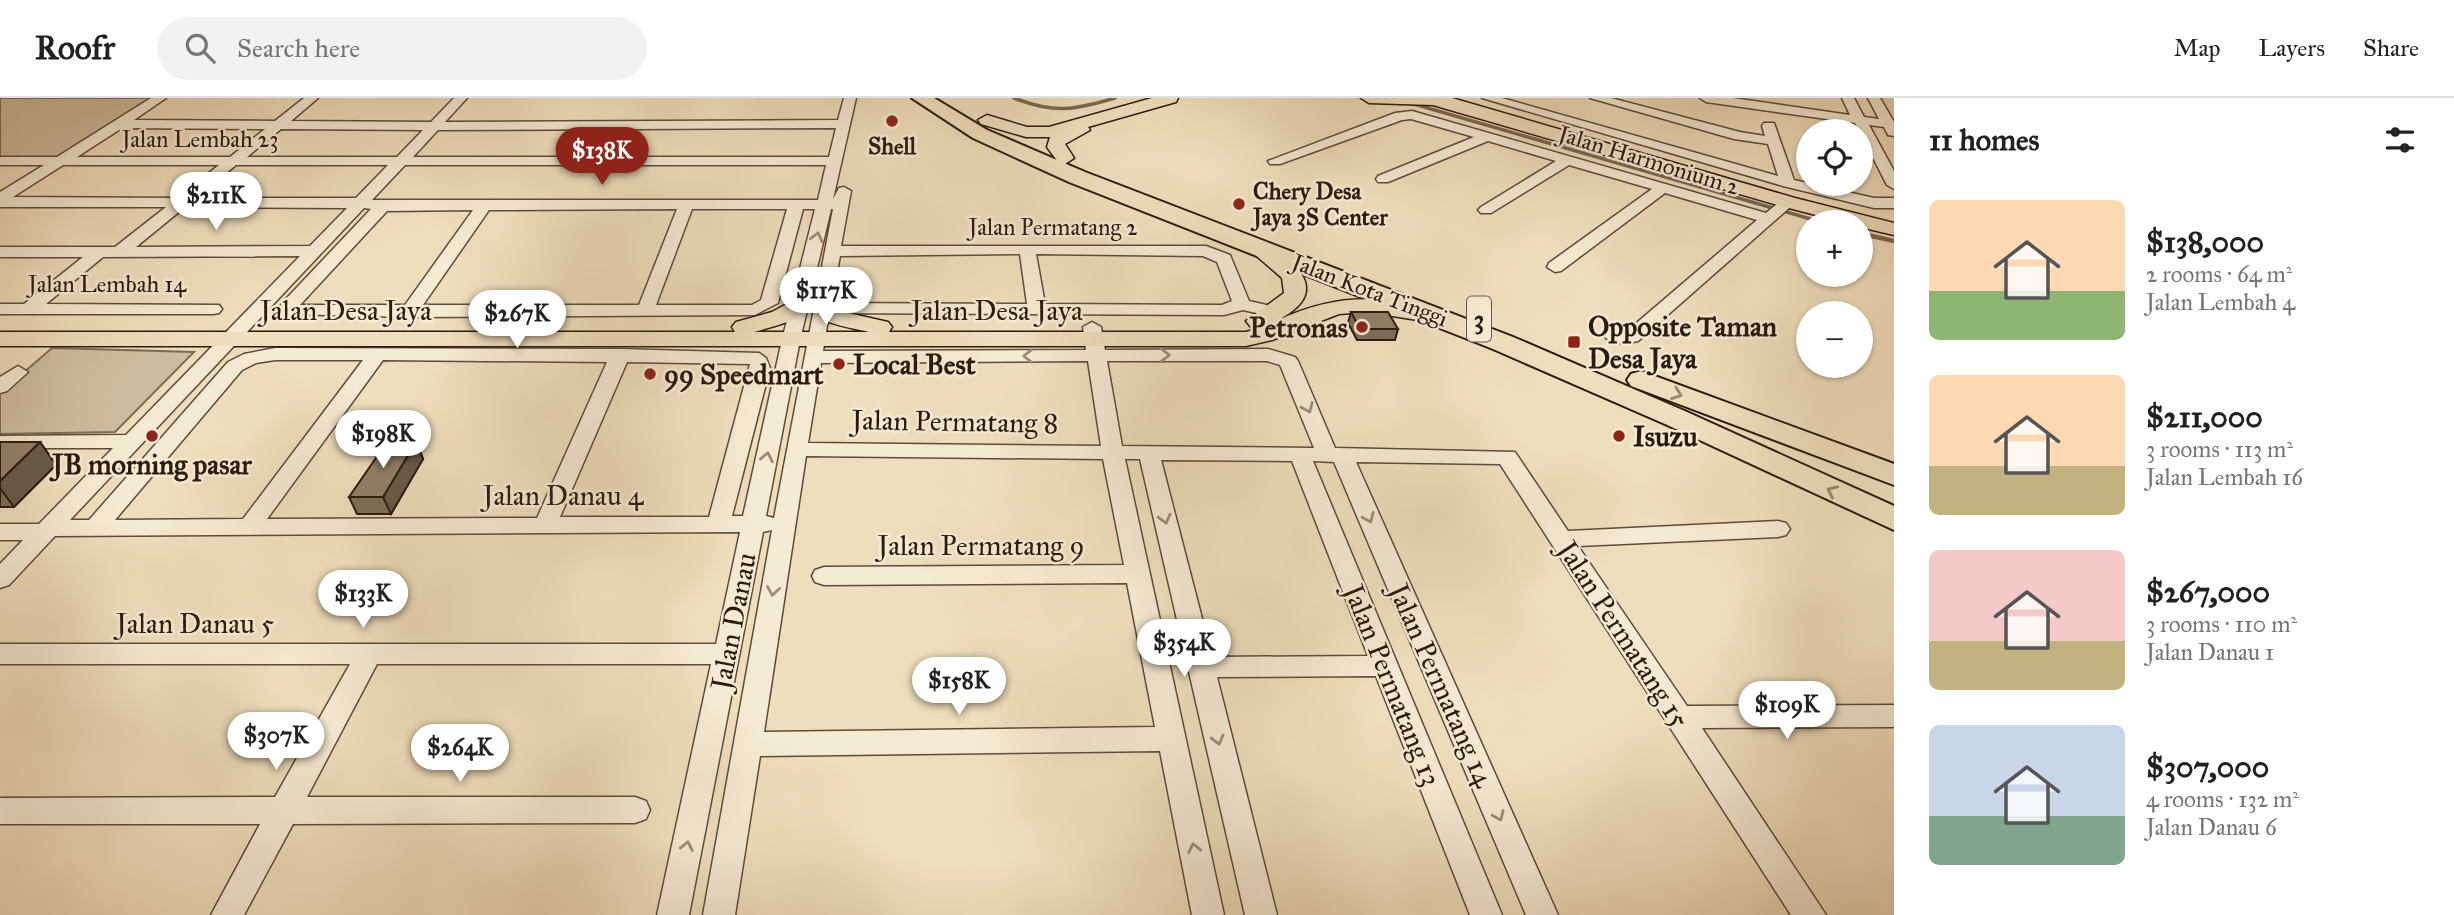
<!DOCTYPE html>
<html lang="en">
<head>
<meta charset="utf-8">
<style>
	body { margin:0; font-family:"IM FELL Great Primer",serif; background:#f2f2f2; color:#202124; height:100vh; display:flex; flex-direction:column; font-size:26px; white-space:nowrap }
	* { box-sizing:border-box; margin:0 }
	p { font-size:23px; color:#757577 }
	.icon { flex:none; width:38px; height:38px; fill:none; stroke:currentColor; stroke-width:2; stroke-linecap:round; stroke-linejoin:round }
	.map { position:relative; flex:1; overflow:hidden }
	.sheet { display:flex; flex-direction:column; background:#fff; width:560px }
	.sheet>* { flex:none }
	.controls { position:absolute; left:1796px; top:21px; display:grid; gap:14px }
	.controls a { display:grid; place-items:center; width:77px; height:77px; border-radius:50%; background:#fff; box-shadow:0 2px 5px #0004; font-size:35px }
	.price { position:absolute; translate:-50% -60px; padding:0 16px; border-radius:24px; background:#fff; color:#222; font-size:23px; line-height:46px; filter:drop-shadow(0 2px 4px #0008) }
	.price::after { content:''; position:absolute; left:50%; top:42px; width:21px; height:16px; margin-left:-10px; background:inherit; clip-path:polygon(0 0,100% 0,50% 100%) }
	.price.on { background:#8f2418; color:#fff }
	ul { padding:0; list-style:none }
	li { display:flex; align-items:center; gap:21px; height:175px; padding:0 35px }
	li span { display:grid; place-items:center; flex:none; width:196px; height:140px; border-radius:10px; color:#555 }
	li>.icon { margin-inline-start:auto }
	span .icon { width:84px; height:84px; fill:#fffc; stroke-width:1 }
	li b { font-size:30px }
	h2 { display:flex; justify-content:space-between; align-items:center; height:84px; padding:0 35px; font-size:30px }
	header { display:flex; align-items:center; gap:42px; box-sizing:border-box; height:98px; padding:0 35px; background:#fff; border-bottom:2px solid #e0e0e0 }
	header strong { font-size:33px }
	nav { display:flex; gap:38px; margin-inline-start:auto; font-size:24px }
	.search { width:490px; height:63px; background:#f2f2f2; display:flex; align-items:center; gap:18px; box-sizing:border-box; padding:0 24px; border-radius:38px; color:#757577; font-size:26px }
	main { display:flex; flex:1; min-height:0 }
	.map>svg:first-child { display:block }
	.green { fill:#cebd9f; stroke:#7d6c57; stroke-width:2 }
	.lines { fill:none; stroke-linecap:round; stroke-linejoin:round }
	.stream-far1 { stroke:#796753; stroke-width:3.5 }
	.stream { stroke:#796753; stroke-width:4.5 }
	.minor-casing { stroke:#5d4b3a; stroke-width:3 }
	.major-casing { stroke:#2c1a0f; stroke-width:3 }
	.highway-casing { stroke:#2c1a0f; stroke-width:4 }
	.minor { fill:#f5ead3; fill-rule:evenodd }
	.major { fill:#efdebc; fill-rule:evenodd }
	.highway { fill:#efdebc; fill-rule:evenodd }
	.wall { fill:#7d6e5a; stroke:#2c1a0f; stroke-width:2 }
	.shaded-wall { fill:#665a4a; stroke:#2c1a0f; stroke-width:2 }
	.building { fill:#918069; stroke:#2c1a0f; stroke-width:2 }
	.oneway { stroke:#9b8c7b }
	.oneway2 { stroke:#97866e }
	.poi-dot { fill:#8f2418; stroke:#f5ead3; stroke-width:2.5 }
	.labels { text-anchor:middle; stroke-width:5; stroke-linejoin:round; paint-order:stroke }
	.far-street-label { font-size:23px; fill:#2c1a0f; stroke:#f5ead3 }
	.far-poi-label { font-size:23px; font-weight:bold; fill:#2c1a0f; stroke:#f5ead3 }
	.shield { fill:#f5ead3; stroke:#68584a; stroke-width:2 }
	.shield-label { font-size:26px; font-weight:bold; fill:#2c1a0f }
	.street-label { font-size:28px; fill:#2c1a0f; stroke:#f5ead3 }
	.poi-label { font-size:28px; font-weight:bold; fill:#2c1a0f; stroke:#f5ead3; text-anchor:start }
</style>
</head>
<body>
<header>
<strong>Roofr</strong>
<div class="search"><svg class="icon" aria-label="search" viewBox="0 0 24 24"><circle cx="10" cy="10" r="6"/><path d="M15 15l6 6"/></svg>Search here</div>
<nav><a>Map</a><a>Layers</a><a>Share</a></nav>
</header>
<main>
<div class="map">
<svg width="1894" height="817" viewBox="0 0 1894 817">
	<rect width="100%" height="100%" fill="#efdebc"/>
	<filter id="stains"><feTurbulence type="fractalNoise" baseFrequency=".00286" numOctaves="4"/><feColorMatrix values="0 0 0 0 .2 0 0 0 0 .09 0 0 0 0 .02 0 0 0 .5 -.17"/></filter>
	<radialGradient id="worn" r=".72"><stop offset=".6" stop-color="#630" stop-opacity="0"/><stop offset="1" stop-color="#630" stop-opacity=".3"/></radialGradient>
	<g class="green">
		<polygon points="0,0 156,0 60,59 0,59"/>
		<polygon points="52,250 194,254 115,334 0,336 0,295"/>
	</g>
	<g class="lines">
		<g class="stream-far1">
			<path d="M1014,0C1055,16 1074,12 1115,0"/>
			<polyline points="1407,4 1821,124"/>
			<polyline points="1860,135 1875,139"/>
		</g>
		<polyline class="stream" points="1868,137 1894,143"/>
		<g class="minor-casing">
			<g id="minor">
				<path d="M151,0H166L134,22L275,23L304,0H318L291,23L431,24L454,0H467L445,24L838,22L844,0H856L833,101L839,90L844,89L851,93L841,148H1206L1230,157L1249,203L1280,210L1283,214L1274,219L1243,212L1224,217L829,215L823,253L1086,252L1083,229L1092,224L1101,229L1105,252L1268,251L1295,259L1298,263L1335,350L1515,354L1568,433L1778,423L1786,425L1790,431L1786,437L1778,439L1578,448L1687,608L1894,607V629L1702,630L1826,817H1791L1500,366L1356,364L1558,817H1526L1334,364L1313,363L1502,817H1470L1376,578L1217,579L1277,817H1245L1140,361H1125L1224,817H1192L1160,653L760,658L735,817H703L772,432L763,434L689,817H657L711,566H377L307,699H635L646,703L650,712L646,721L635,725L293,726L244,817H211L260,726H0V700L275,699L350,566H0V546H716L740,434L55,438L9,487L0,490V466L23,442H0V426H39L113,350H0V338L126,337L300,158L103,159L46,206L219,207L222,211L219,215L213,216H0V206H24L83,159H0V149H115L166,109H0V94L44,67H0V59H57ZM122,30L265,31L230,59H77ZM836,30L829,59H413L438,32ZM281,31L423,32L397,59H247ZM63,67H219L177,100L13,99ZM236,67H388L356,100H196ZM405,67H826L818,102H372ZM185,109L347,110L310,148L136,149ZM364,110L371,111L284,203L281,207L286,216L409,219L755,217L778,205L803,111H815L782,242L743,418H732L770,270L766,260L759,255L620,251L275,250L244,256L228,264L89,422H70ZM677,111L639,207H423L489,112ZM692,111H787L761,202L752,207H656ZM831,111H833L774,420L766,418L800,242ZM473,112L405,207H300L387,113ZM1020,156L1027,206L831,205L840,158ZM1036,156L1203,158L1217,164L1232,203L1222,207L1045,206ZM275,262H363L243,421L115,422L242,272L256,265ZM383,262L607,264L537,420L267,421ZM1088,263L1101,348L808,345L821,265ZM1107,263H1267L1280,267L1314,350L1122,348ZM627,264L750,266L709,419H560ZM806,358L1103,361L1124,467L824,469L815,472L812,478L815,484L824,487L1127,485L1155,629L764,634ZM1161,362L1292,363L1368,558L1212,559Z"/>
				<polygon points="1482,0 1502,0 1778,78 1768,46 1734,41 1590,0 1611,0 1740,34 1765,38 1762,28 1764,25 1774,25 1794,82 1874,100 1894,100 1894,110 1874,110 1783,88"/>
				<polygon points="1700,0 1733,0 1850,17 1842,0 1854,0 1864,19 1879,21 1868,0 1880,0 1894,24 1894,38 1888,37 1884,29 1869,27 1894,73 1894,91 1887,87 1855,25 1706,4"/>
				<path d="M1412,13L1766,115L1783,101H1793L1796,104L1638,243C1626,246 1611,247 1603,237L1612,231L1626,234L1757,122L1665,95L1561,173L1555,174L1547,169L1549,165L1652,91L1569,67L1491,115H1481L1478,112L1481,109L1556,63L1488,43L1388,84H1378L1376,81L1378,78L1474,39L1411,21L1402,22L1280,66H1270L1268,63L1395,15Z"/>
				<polygon points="18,268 28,274 7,293 0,295 0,279"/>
			</g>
		</g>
		<g class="major-casing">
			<g id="major">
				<polygon points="1152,0 1178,0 1176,4 1088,29 1090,32 1065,46 1074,60 1065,66 1058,64 1047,49 1050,39 1026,39 981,26 978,22 987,17 1027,29 1049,29"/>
				<polygon points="1361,0 1452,0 1795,100 1894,125 1894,137 1860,129 1860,124 1843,124 1781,108 1433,7 1369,5"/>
				<path d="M1256,142C1267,144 1276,151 1284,158C1317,184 1312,205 1276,223C1332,197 1373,196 1432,211L1436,216L1432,221L1424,223L1367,214L1339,216L1272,242L1246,248H0V234H735L732,229L736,224L772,214L800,199L808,201L812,206C799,224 774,228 754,234H869C850,229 821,227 809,210L813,205H829L848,215L888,224L892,229L889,234H1246L1263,229L1250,228L1246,223L1284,195L1282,180L1245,148L1248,143Z"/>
			</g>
		</g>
		<g class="highway-casing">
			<g id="highway">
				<polygon points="912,0 934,0 987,32 1085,74 1513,239 1687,314 1894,408 1894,432 1665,326 1493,251 1069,84 973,40"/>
				<polygon points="1641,273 1894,366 1894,387 1631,288 1627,282 1631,276"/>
			</g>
		</g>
		<use href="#minor" class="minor"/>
		<use href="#major" class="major"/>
		<use href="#highway" class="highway"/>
	</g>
	<g class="wall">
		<polygon points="1351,214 1398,231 1395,242 1357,242 1348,225"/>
		<polygon points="0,344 40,344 56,367 14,409 0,409"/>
		<polygon points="416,344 423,361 391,416 357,416 349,399"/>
	</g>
	<g class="shaded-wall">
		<polygon points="40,344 56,367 14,409 0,390 0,383"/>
		<polygon points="416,344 423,361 391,416 383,399"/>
	</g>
	<g class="building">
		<polygon points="1351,214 1388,214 1398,231 1360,231"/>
		<polygon points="0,344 40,344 0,383"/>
		<polygon points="387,344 416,344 383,399 349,399"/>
	</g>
	<defs><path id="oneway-chevron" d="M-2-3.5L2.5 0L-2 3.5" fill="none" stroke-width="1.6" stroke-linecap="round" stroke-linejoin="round" transform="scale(1.75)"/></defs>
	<g class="oneway">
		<use href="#oneway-chevron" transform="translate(817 139) rotate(-76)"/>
		<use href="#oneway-chevron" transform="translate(1165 257)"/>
		<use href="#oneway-chevron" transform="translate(1028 258) rotate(180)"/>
		<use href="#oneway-chevron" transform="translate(1308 310) rotate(67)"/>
		<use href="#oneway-chevron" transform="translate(767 359) rotate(-78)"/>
		<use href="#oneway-chevron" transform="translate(1369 420) rotate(66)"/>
		<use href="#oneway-chevron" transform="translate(1165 421) rotate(76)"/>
		<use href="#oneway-chevron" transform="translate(773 493) rotate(99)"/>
		<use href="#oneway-chevron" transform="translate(1218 642) rotate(76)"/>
		<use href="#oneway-chevron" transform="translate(1499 718) rotate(66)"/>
		<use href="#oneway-chevron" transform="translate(687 748) rotate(-78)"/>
		<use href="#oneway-chevron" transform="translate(1194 750) rotate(-102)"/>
	</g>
	<g class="oneway2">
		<use href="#oneway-chevron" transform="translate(1677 296) rotate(20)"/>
		<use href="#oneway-chevron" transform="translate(1832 393) rotate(-155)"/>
	</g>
	<g class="poi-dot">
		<circle cx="892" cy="23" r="7"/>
		<circle cx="1239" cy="106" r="7"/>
		<circle cx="1362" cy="229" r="7"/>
		<rect x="1567" y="237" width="14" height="14" rx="3.5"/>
		<circle cx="839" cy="266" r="7"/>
		<circle cx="650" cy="276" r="7"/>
		<circle cx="152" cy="338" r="7"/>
		<circle cx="1619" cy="338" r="7"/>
	</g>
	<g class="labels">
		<g class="far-street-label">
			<text x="200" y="49">Jalan Lembah 23</text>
			<text transform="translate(1649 62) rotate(17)" y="8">Jalan Harmonium 2</text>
			<text x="1053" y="137">Jalan Permatang 2</text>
			<text x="107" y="194">Jalan Lembah 14</text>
			<text transform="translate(1370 192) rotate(21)" y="8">Jalan Kota Tinggi</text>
		</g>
		<g class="far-poi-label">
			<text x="892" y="56">Shell</text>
			<text x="1253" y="101" text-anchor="start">Chery Desa<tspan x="1253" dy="26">Jaya 3S Center</tspan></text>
		</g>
		<rect class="shield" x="1467" y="198.5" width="24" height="45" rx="5"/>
		<g class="shield-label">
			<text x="1479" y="230">3</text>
		</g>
		<g class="street-label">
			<text x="346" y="222">Jalan Desa Jaya</text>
			<text x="997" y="222">Jalan Desa Jaya</text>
			<text transform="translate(955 323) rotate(1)" y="10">Jalan Permatang 8</text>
			<text x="563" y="407">Jalan Danau 4</text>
			<text x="981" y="457">Jalan Permatang 9</text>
			<text transform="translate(733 523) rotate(-79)" y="10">Jalan Danau</text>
			<text x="195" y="535">Jalan Danau 5</text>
			<text transform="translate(1624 536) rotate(57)" y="10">Jalan Permatang 15</text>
			<text transform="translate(1393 587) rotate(68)" y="10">Jalan Permatang 13</text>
			<text transform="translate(1442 587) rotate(66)" y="10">Jalan Permatang 14</text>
		</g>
		<g class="poi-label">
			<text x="1588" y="238">Opposite Taman<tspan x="1588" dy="32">Desa Jaya</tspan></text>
			<text x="1348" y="239" text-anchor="end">Petronas</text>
			<text x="853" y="276">Local Best</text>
			<text x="664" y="286">99 Speedmart</text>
			<text x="1633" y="348">Isuzu</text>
			<text x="152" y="376" text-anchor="middle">JB morning pasar</text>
		</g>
	</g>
	<rect width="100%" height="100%" filter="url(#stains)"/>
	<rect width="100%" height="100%" fill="url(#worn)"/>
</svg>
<div class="controls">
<a><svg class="icon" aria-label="locate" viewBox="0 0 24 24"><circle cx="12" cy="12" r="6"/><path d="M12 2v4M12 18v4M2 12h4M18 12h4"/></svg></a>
<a>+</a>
<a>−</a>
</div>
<b class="price on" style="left:602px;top:89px">$138K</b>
<b class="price" style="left:216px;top:134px">$211K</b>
<b class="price" style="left:826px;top:229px">$117K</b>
<b class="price" style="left:517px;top:252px">$267K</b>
<b class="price" style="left:383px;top:372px">$198K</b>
<b class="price" style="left:363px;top:532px">$133K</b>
<b class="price" style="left:1184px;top:581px">$354K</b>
<b class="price" style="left:959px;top:619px">$158K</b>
<b class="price" style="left:1787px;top:643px">$109K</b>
<b class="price" style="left:276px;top:674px">$307K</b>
<b class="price" style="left:460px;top:686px">$264K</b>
</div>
<section class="sheet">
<h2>11 homes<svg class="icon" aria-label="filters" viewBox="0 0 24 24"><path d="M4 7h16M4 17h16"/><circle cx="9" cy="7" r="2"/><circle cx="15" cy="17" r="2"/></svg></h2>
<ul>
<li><span style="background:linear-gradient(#ffd9b3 65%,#8fb573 0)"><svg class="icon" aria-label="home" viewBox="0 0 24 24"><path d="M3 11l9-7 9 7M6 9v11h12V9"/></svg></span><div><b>$138,000</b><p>2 rooms · 64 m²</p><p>Jalan Lembah 4</p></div></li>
<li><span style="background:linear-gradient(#ffd9b3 65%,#c2b280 0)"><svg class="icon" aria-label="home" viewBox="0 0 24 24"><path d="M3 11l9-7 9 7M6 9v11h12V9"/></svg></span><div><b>$211,000</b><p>3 rooms · 113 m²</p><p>Jalan Lembah 16</p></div></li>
<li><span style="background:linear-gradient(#f6c9c9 65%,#c2b280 0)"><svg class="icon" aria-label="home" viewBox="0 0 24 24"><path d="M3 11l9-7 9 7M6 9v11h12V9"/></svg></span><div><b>$267,000</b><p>3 rooms · 110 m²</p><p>Jalan Danau 1</p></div></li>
<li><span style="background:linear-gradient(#c9d6e8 65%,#7fa58c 0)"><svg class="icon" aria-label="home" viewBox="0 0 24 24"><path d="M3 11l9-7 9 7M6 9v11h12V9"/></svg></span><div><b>$307,000</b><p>4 rooms · 132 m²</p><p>Jalan Danau 6</p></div></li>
</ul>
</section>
</main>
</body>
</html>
